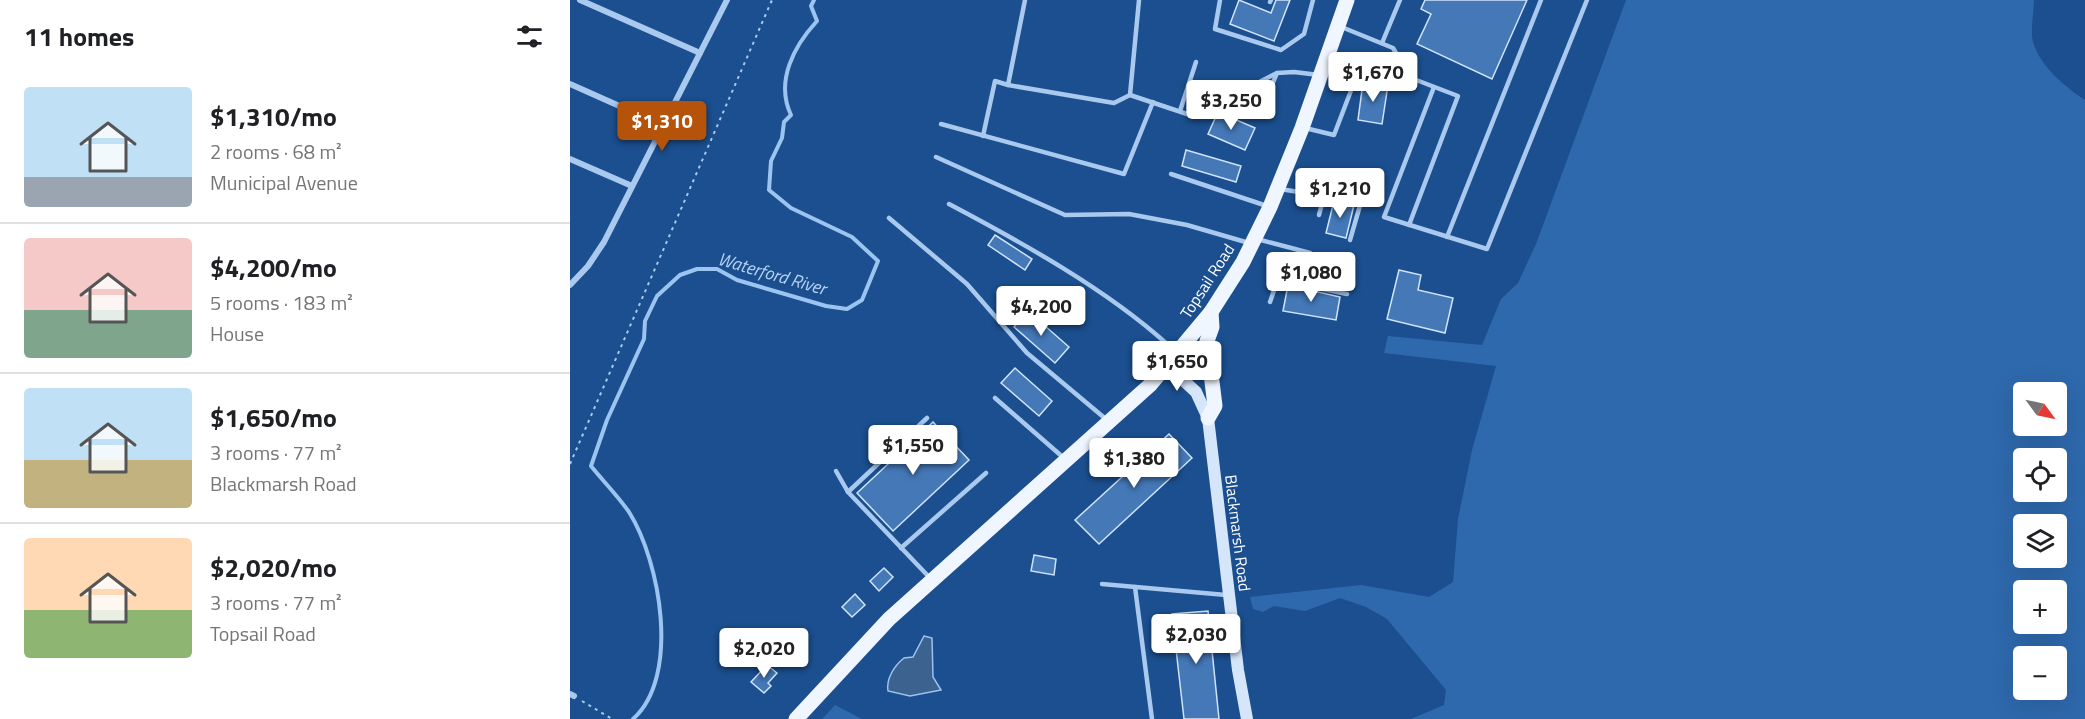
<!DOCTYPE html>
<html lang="en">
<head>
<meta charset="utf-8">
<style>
	body { margin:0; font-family:"Titillium Web",sans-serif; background:#f6f6f6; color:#202124; height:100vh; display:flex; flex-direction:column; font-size:22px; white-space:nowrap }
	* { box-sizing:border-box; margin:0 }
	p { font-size:20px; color:#757577 }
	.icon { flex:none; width:33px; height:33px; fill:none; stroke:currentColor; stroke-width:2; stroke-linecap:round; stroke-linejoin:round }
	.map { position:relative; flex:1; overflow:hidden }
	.details { display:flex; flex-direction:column; background:#fff; width:570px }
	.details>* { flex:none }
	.needle { width:39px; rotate:123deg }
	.tools { position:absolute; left:1443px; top:382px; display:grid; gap:12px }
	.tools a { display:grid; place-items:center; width:54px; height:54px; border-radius:6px; background:#fff; box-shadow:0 6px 24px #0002; font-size:30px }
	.price { position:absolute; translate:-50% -51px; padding:0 14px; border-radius:6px; background:#fff; color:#222; font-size:20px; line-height:39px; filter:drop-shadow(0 2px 3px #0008) }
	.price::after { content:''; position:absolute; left:50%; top:36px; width:18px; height:14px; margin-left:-9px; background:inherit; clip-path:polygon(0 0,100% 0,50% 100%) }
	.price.on { background:#b45309; color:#fff }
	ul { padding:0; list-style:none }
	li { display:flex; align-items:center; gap:18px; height:150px; padding:0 24px }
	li+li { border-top:2px solid #e0e0e0 }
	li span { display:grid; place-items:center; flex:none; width:168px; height:120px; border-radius:6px; color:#555 }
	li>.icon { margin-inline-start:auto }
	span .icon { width:72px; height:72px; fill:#fffc; stroke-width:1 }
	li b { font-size:26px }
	h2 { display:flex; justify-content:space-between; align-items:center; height:72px; padding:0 24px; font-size:26px }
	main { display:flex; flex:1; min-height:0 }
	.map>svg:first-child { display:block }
	.green { fill:#2e69ad; fill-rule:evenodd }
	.water { fill:#3c6290; stroke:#9cc4f0; stroke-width:1.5 }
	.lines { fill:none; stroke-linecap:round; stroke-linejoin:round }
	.stream { stroke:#9cc4f0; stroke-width:4 }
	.building { fill:#4478b7; stroke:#cfe3fa; stroke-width:1.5 }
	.path { stroke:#a9c9ee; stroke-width:2; stroke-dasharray:3 4.5; stroke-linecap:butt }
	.lane { stroke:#a9c9ee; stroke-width:4.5 }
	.street { stroke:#a9c9ee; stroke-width:6 }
	.secondary { stroke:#d6e6fa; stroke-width:12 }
	.primary { stroke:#f0f6ff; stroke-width:15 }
	.labels { text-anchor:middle; stroke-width:4.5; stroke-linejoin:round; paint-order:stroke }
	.street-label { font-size:16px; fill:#fff; stroke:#1b4f8f }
	.water-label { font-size:18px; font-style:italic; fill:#b5d3f5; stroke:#1b4f8f }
</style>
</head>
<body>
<main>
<section class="details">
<h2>11 homes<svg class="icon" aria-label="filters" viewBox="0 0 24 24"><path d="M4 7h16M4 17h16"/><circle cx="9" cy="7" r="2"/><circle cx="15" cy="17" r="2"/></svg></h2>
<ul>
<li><span style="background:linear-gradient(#bfe0f5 75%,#9aa5b1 0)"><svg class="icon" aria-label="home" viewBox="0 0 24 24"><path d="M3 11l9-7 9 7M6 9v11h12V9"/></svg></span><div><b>$1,310/mo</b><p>2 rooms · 68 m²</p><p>Municipal Avenue</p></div></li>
<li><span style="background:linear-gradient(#f6c9c9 60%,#7fa58c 0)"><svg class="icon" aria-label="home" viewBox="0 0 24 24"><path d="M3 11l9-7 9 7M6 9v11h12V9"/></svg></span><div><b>$4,200/mo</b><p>5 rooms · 183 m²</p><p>House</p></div></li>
<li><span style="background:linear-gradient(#bfe0f5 60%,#c2b280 0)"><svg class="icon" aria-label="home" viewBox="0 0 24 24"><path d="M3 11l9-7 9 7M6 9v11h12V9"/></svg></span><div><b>$1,650/mo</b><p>3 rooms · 77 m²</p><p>Blackmarsh Road</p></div></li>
<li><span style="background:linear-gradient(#ffd9b3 60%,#8fb573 0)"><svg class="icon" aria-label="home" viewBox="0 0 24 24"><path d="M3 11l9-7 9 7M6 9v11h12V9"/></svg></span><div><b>$2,020/mo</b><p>3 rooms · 77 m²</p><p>Topsail Road</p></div></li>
</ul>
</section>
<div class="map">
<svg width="1515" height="719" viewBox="0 0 1515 719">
	<rect width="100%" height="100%" fill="#1b4f8f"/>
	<g class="green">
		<path d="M1056,0H1464C1464,13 1460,30 1463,42C1470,66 1495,87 1515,100V719H841L874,705L876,690L817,619L796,607L770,598L735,611L704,606L693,612L683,609L680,597L791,585L859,597L883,582L888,519L902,450L926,366L814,353L818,336L912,345L931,299L948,283L966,244ZM1454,393H1486V426H1454ZM1454,459H1486V492H1454ZM1454,525H1486V558H1454ZM1454,591H1486V624H1454ZM1454,657H1486V690H1454Z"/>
		<polygon points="265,705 292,719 252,719"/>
	</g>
	<path class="water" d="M354,636L362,638L363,677L371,690L340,696L318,691C316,679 324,666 334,658L343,657Z"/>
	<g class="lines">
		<path class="stream" d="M63,719C111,676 90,561 59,512C48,496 33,481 21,466L37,420L74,339L75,321L87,296L110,275L127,269H147L167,280L256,306L277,309L292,300L308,261L282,237L221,208L199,190L201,161L212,138L214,122L221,115C205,81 224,46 247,21L241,6L244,0"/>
	</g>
	<g class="building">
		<polygon points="669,0 701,13 706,0 720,0 704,41 660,24"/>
		<polygon points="855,0 957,0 922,79 847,44 861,14 851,9"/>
		<polygon points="793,82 818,85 812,124 788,120"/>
		<polygon points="648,112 685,128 675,150 638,134"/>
		<polygon points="616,150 671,166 666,182 612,166"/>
		<polygon points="764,201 784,205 776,238 756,233"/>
		<polygon points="425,235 462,259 455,270 418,245"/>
		<polygon points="829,270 851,275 848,290 883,298 875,333 817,319"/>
		<polygon points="718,285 770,297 766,320 713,311"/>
		<polygon points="458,311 499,347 485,363 444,327"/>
		<polygon points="445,368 482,401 469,416 431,383"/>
		<polygon points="363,422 399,460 323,531 287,493"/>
		<polygon points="599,434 622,458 529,544 505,520"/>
		<polygon points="464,555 486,559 484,575 461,571"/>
		<polygon points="314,568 323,577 309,591 300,581"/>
		<polygon points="285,594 295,605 282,617 272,607"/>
		<polygon points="638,611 649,719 614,719 602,614"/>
		<polygon points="197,665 207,673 198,683 201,686 194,693 181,682"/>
	</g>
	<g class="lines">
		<g class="path">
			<polyline points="0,464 202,0"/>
			<polyline points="12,701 42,719"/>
		</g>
		<g class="lane">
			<polyline points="455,0 438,85 544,103 560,95 623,116 707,73"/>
			<polyline points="650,0 645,29 711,50 734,34 743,0"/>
			<polyline points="700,2 701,0"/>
			<polyline points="769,26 823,48 841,78 888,96 839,225"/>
			<polyline points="812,43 830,0"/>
			<polyline points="864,87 814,217 917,249 1017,0"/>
			<polyline points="560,95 569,0"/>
			<polyline points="610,111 626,62"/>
			<polyline points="691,111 707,73 724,72 749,75"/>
			<polyline points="371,124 554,174 583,102"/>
			<polyline points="735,128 764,135 782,88"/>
			<polyline points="413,136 425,81 438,85"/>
			<polyline points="366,157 495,215 559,214 617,225 679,243"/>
			<polyline points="601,174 697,206"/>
			<polyline points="710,189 754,196 749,215"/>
			<polyline points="754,196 775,197 791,202 780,240"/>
			<path d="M379,204C451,242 536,289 597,344L598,357"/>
			<polyline points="319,218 397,284 457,353 537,420"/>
			<polyline points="877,237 971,0"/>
			<polyline points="687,239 740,253 734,285 777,294"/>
			<polyline points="700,302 707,282 716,279 734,285"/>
			<polyline points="425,398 495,459"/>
			<polyline points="357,418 278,492 360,578"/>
			<polyline points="266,471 278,492"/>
			<polyline points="331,548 416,473"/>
			<polyline points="532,584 656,595"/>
			<polyline points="565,587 582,719"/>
		</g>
		<g class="street">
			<polyline points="10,0 130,53"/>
			<polyline points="0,84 92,125"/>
			<polyline points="0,159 62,186"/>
			<polyline points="0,285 18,266 34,242 157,0"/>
			<polyline points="0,694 4,696"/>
		</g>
		<polyline class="secondary" points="598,366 626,392 638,418 668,670 677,719"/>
		<g class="primary">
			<polyline points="638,418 645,406 637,341 642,327 641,312"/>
			<polyline points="226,719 319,619 580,385 641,312 673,262 700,207 732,128 777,0"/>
		</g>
	</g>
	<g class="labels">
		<g class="street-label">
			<text transform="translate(637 281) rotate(-57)" y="6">Topsail Road</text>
			<text transform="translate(668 533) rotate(83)" y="6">Blackmarsh Road</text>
		</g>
		<g class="water-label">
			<text transform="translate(202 274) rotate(16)" y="6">Waterford River</text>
		</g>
	</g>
</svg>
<div class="tools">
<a><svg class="needle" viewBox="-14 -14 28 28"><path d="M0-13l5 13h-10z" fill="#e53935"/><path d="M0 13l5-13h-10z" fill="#757577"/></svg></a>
<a><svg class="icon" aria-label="locate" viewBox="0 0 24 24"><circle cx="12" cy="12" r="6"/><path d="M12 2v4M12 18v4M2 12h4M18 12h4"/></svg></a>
<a><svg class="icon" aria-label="layers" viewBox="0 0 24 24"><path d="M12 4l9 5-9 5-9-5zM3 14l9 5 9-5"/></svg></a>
<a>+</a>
<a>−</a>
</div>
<b class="price" style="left:803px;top:103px">$1,670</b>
<b class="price" style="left:661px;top:131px">$3,250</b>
<b class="price on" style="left:92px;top:152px">$1,310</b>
<b class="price" style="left:770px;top:219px">$1,210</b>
<b class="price" style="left:741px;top:303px">$1,080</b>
<b class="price" style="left:471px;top:337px">$4,200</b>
<b class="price" style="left:607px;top:392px">$1,650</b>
<b class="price" style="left:343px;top:476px">$1,550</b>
<b class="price" style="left:564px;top:489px">$1,380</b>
<b class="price" style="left:626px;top:665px">$2,030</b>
<b class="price" style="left:194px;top:679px">$2,020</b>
</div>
</main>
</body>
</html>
